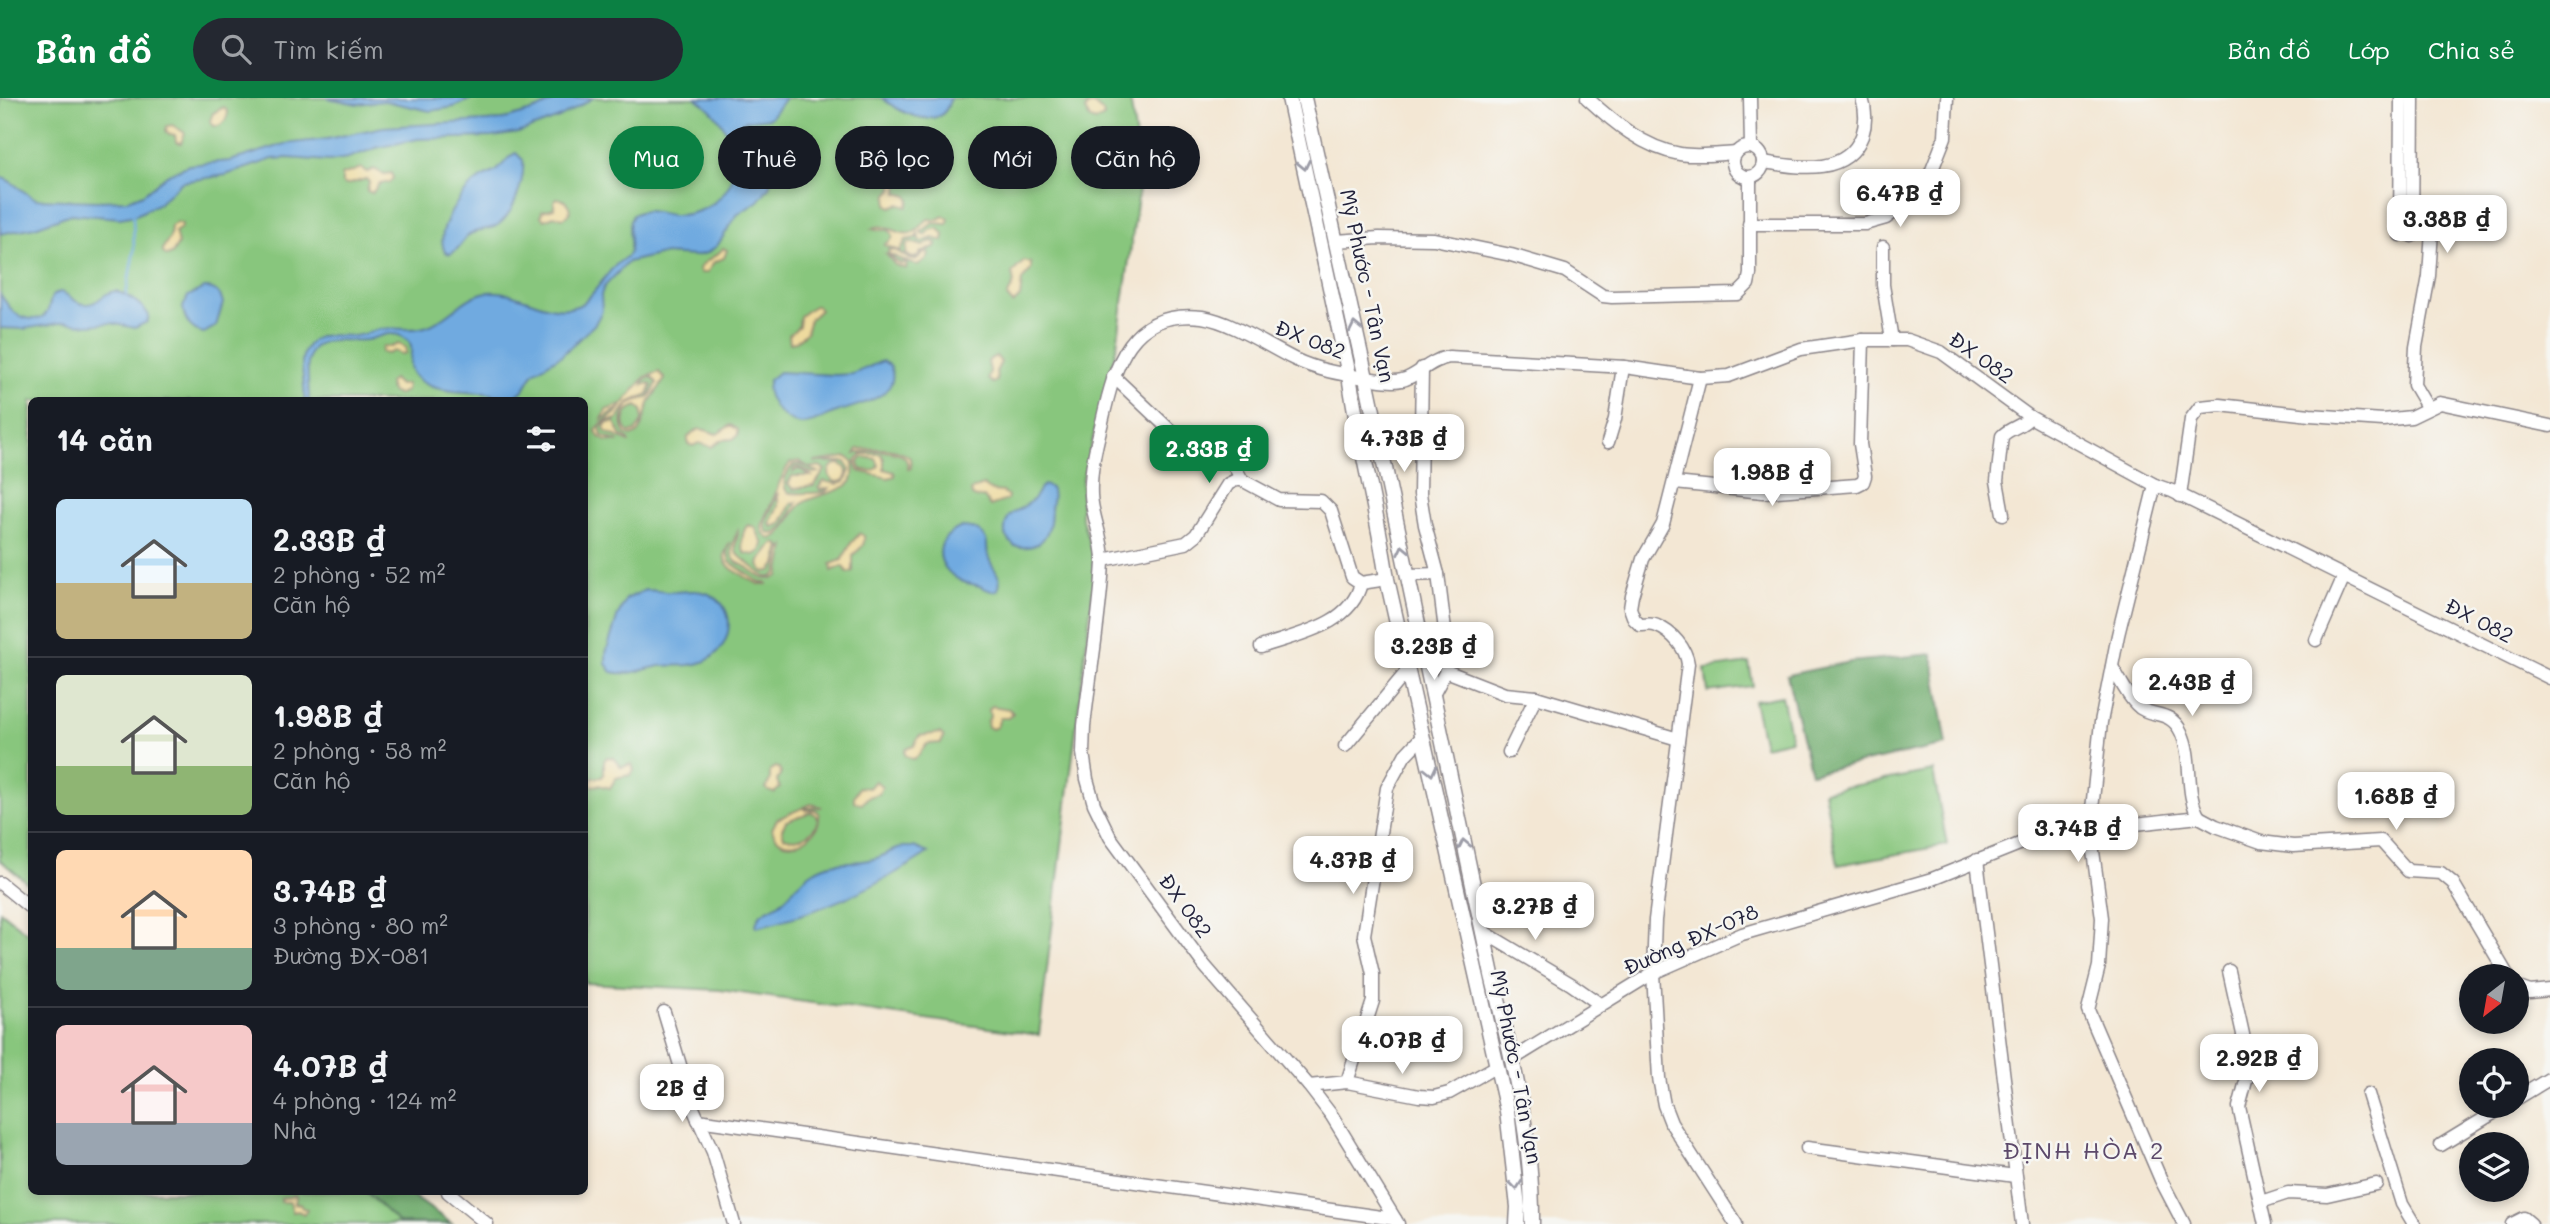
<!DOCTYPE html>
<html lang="vi">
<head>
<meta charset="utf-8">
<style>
	body { margin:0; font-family:Mali,sans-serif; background:#242831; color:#f1f3f6; height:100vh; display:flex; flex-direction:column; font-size:26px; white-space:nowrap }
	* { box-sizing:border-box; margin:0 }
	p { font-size:23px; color:#9ea1a6 }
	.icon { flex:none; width:38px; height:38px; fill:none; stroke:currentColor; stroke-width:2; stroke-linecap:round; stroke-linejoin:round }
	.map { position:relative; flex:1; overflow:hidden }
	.panel { position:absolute; left:28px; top:299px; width:560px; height:798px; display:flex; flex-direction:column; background:#171b24; border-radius:10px; box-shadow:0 4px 10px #0003 }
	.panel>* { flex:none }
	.top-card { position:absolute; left:609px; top:28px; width:665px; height:63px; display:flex; gap:14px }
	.needle { width:46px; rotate:211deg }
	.buttons { position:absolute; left:2459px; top:866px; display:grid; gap:14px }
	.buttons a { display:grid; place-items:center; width:70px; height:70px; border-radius:50%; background:#171b24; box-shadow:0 4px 10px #0003; font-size:35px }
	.price { position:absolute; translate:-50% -60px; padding:0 16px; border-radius:14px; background:#fff; color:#222; font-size:23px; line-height:46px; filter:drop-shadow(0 2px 4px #0008) }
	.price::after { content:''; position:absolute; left:50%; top:42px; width:21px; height:16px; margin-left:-10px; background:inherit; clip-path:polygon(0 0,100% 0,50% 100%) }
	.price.current { background:#0b8043; color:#fff }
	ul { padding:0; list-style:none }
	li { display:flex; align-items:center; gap:21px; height:175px; padding:0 28px }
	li+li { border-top:2px solid #363941 }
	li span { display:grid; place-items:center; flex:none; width:196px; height:140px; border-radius:10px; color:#555 }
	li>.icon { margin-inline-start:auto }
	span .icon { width:84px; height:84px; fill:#fffc; stroke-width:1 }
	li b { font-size:30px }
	h2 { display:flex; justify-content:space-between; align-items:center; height:84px; padding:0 28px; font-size:30px }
	.chip { padding:0 24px; border-radius:32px; background:#171b24; box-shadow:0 4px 10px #0003; font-size:24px; line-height:63px }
	.chip.current { background:#0b8043; color:#fff }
	header { display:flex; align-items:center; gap:42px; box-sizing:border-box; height:98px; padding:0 35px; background:#0b8043; color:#fff }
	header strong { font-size:33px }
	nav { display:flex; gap:38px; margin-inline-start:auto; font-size:24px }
	.search { width:490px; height:63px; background:#242831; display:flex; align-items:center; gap:18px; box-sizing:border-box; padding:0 24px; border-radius:38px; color:#9ea1a6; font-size:26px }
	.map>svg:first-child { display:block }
	.green { fill:#88c67d; stroke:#55745c; stroke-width:2 }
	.forest { fill:#6eab6c; stroke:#486654; stroke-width:2 }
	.sand { fill:#eeda9e; stroke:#887e6c; stroke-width:2; fill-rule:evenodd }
	.water { fill:#70aae0; stroke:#49668e; stroke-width:2 }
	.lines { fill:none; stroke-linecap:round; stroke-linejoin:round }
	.stream { stroke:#70aae0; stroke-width:2.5 }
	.minor-casing { stroke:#8a8488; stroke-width:15 }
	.major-casing { stroke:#8a8488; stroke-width:17 }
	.minor { stroke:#fff; stroke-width:12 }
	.major { stroke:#fff; stroke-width:14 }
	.oneway { stroke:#9c9ca7 }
	.labels { text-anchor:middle; stroke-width:5; stroke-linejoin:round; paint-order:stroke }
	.street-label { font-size:21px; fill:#22223b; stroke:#f6f6f2 }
	.quarter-label { font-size:24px; letter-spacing:2px; fill:#5c496a; stroke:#f6f6f2 }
</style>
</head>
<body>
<header>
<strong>Bản đồ</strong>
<div class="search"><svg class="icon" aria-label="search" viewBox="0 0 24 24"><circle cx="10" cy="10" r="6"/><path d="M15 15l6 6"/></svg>Tìm kiếm</div>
<nav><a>Bản đồ</a><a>Lớp</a><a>Chia sẻ</a></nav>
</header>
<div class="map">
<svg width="2550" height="1126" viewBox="0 0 2550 1126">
	<rect width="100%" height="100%" fill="#f6f6f2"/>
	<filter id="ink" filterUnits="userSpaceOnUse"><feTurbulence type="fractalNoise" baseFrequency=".0143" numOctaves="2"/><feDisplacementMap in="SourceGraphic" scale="14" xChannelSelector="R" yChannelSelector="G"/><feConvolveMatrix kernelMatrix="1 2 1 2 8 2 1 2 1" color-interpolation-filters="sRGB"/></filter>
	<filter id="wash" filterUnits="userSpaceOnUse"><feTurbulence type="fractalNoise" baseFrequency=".00686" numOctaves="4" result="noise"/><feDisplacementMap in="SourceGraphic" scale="28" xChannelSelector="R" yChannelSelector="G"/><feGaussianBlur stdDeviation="1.57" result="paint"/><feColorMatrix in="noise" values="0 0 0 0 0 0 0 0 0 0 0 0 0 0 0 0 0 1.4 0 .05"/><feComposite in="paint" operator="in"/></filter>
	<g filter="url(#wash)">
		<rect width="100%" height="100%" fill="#f3e7d4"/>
		<g class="green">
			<polygon points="0,0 1130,0 1139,62 1140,84 1117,247 1082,383 1081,417 1093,459 1094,483 1039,937 720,892 585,885 584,303 32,303 31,788 0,762"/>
			<polygon points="1749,565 1753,588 1708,594 1705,571"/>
			<polygon points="1782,598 1791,642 1764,648 1754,603"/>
			<polygon points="1933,673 1947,747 1838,767 1824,693"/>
			<polygon points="0,813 31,838 32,1094 407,1094 452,1126 0,1126"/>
		</g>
		<g class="forest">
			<polygon points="1932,556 1947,647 1811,675 1787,577 1850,564"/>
			<polygon points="366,1094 407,1094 452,1126 399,1125"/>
		</g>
		<g class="sand">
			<polygon points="1088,7 1095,7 1103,14 1104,19 1096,23 1090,21 1085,12"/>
			<path d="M224,9L228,14C227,22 222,29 214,28L210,23L213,15Z"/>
			<polygon points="172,27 185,35 181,45 176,44 175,37 170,37 166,33 167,28"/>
			<polygon points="361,70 367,74 374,71 384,76 391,75 393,80 389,85 380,85 372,95 367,93 369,84 366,81 346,87 342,85 342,77"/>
			<polygon points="896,81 899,85 898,95 908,98 910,102 907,109 898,106 891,109 887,106 888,96 893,91 891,82"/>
			<path d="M557,100C565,101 572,108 569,116L564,120L554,118L544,122L541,118L542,113L554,110V103Z"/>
			<path d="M944,118L949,121L947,126L933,125L921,134L925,137L930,132L938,130L944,136L943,143L933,140L922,144L919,142L918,136L916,140L906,142L900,153L884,147L892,141L893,137L889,132L871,131C886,122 901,142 916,133C920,131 924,124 928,121L936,122Z"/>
			<polygon points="177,124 182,126 181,130 175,134 178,146 172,156 167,158 163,155 163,150 170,139 171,128"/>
			<path d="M932,143L937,145L936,148L926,153L929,156L927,161L917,167L907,164L906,171L895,167L886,156C894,158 897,170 907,164L889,156L888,152C899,149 904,162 915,162L925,154H921L918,159L912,160L906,156L907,146L911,144L923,148Z"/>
			<path d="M723,150L727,152L724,160L714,164L707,175H701L699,171C705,160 717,160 723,150Z"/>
			<polygon points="1024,163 1031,165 1031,172 1022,182 1020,199 1013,206 1007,199 1014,185 1012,175"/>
			<polygon points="814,208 817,208 820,212 810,221 806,235 795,244 790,245 789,237 799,228 800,218"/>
			<polygon points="398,246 405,249 406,255 401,256 394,253 387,256 381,254 383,248 391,249"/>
			<polygon points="996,258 1001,264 996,274 997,283 993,285 988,281 990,273 988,264 990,261"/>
			<path d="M659,274L665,281L650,303L639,335L631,338L626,336C619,325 623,315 630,305C648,296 646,308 657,285L652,279L646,281L643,285V287L649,285L652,287L648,296C626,308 632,297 618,321L607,323L600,329L602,338L619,344L606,343L599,339L596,333C602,320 615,320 621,309L602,321L606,312L623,306L645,279ZM637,308L642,312V323L636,333L630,335C621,328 624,318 630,311Z"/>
			<polygon points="393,281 399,287 407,286 406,293 397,297 391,294 389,285"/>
			<polygon points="615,324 621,337 629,342 629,344 606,334 604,329 607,325"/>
			<path d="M731,327L738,332V337L733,341L721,342L712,349L699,345L693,348L688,346V339C702,326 702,332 717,336Z"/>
			<path d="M858,351C874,351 897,348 910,360L911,370L908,371C908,367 907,363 905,360C897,351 864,352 855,356Z"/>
			<path d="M862,356H881L884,361V371L894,374L895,378L888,380L858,373L855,364ZM863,359L876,361L879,367C876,375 867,373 860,371L858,365Z"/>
			<path d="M847,359L853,364C853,371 855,381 849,386C839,395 811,398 803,405C788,416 789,436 770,441C754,431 766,419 771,406C778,391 780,378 790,365L799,363L810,370L820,368L825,372L814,388L793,391L788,386L792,378H811L799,371L793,374L794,370L799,369L811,375L818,374L800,366L793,367C786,375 781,385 787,394C791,396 819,395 825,394L829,390L820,392L818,390L824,383L837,386L845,384L850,372L846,364H814ZM778,395V408L770,425L772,429L781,426L791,406L797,404C790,415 783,442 767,434L765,424Z"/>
			<circle cx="838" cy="375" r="9"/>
			<polygon points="983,387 992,393 1003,394 1008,398 1007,402 990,408 984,399 976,400 972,398 971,392"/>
			<path d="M748,427L755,429L763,446L761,453L754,457L745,455C740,449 742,432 748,427Z"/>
			<path d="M738,433C738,438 734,447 736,454C736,456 763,477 766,479H772L777,475L781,452L785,448L779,478C765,486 759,477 748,470C744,467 737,466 734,461C729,453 734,440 738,433Z"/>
			<path d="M860,435L864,438C866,448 859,451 853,457V473L848,475L842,468L832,473L831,466L842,462L851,445Z"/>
			<polygon points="730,444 727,454 730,464 758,483 768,486 758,486 732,471 726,465 724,457"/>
			<polygon points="774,445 780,447 776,467 771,473 764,474 759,467 761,461"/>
			<polygon points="992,608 1009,611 1013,615 1009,620 1000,620 997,629 992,631 988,629 987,624 990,619 989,611"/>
			<polygon points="940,635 944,639 941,645 927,646 916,660 911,661 905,657 905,651 914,648 919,638"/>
			<polygon points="607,659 614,660 621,669 632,666 634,673 630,677 616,680 610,690 599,687 592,688 590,686 592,680 602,679 604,676 604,663"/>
			<polygon points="775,669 779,670 781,675 777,683 780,690 774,695 768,693 766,690 770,682 770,673"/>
			<polygon points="875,683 882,688 879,696 868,699 862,706 854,704 854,698 859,689 869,690"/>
			<path d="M811,706L822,709L804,710L806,712H816L819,715C822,743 780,759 772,731L777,721ZM811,714L815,716L818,722C813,737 799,744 784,739L782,731L786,723Z"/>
			<polygon points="293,1097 296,1098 295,1106 300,1105 302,1110 307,1111 304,1116 298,1113 293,1114 290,1104 281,1104 281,1100 290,1099"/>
		</g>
		<g class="water">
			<polygon points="327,0 473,0 454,9 430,13 385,3 357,6"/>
			<path d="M560,0H593L559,20L518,35L493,39L418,41L376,50L348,60L329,63L287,60L273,61L226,77L182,84L158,106L136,117L120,120L71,116L35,129L0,136V79C15,83 23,96 37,101L96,103L128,102L143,96L168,76L189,67L230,63L285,46L327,41L383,29L502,22L538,11Z"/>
			<path d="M696,0H785L770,20L745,23L739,28L737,38L747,53L770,64L773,75L769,89L758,103L737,117L717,148L707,155L695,158L662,156L628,164L604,189L601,197L602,213L595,226L562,257L534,274L524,291L516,298C504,301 495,296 484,295C464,294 421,295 411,272C406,260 419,249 403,239C391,232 380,239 367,242C356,243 346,242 335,242C298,244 309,276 309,300L308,303H304C307,285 295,262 309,246C320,232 339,239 354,238C363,237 371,233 380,231C397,229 412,234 428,228C450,220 464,197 488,194C517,190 547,219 577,208C590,204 605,176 617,166C621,162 625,161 629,156C634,142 624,131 633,117C647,108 660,117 675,117C707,117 736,95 734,62C732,35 718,15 696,0Z"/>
			<path d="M882,0H950C945,37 899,15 882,0Z"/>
			<path d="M516,55L523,62C525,81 514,118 496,128C488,132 478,131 469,137C461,143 460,152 450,156L445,154C434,132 460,96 477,83C482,78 490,77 496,73C504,67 507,58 516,55Z"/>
			<path d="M204,190C215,189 221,196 223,205L216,228L204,235C191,233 184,222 183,209L188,198Z"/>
			<path d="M116,193C127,197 144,207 149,218L147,224L135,230L111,225L88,227L66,224L23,231L0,230V196C5,202 8,209 14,214C22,221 43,226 48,212C51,203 49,199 59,194C70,195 74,206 85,206C98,207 103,194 116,193Z"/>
			<path d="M882,263L890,267C904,299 857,307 837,314C825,317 814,327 801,326C789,325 781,317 774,308C769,299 765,292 769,282L779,274L835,277L853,276Z"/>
			<path d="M1044,387L1051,390C1055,398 1051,404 1051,412C1051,436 1042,454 1014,448L1005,437C1003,410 1022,415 1034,400C1039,394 1037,391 1044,387Z"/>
			<path d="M962,429C969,429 977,431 982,436C989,442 986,449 988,457C990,470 1006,479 997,493C990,494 989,492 982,489C975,486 967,486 961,483C933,468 933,440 962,429Z"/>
			<path d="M645,492C652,492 659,493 666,494C680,495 696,490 709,496C741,511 731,553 703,564C689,570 675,566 660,568C644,571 628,578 612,574L606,566V555L618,517L626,501Z"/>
			<path d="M903,749H914L928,755C874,791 819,815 756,829C757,812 770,813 781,804C793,794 800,781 814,773C835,760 851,767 873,761C884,759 892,751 903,749Z"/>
		</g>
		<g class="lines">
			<polyline class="stream" points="126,197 134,152 133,117"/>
		</g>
	</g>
	<g filter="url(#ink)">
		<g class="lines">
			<g class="minor-casing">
				<g id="minor">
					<path d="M1587,0C1613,24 1644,50 1680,56C1698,59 1718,56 1736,55"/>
					<polyline points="1750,0 1751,49"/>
					<circle cx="1748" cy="64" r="15"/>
					<path d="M1763,64C1797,69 1846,79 1862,38C1866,26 1866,12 1862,0"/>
					<polyline points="1749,126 1865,126 1886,120 1910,102 1930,77 1945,39 1947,0"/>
					<polyline points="2400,137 2401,0"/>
					<polyline points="2412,138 2413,0"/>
					<polyline points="1336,143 1379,140 1434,141 1511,157 1565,173 1603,198 1612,199 1738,196 1748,186 1750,176 1750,79"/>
					<polyline points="1883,149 1883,187 1892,242"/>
					<polyline points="1422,270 1420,396 1425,427 1438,476 1445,532 1446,573 1505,596 1536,599"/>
					<polyline points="1113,278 1172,334 1219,351 1231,362 1242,382"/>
					<path d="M1700,280L1663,426L1643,461L1632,498L1630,510L1634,521L1640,527C1646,527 1652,525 1657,528C1672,534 1686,550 1688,566L1655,822L1653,875L1659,980L1664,1007L1671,1025L1736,1126"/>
					<polyline points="2427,309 2414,287 2416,249 2429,178 2432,133"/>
					<polyline points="1608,344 1615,321 1623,269"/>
					<polyline points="1675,385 1763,394 1857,387 1863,384 1865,378 1860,346 1863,242"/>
					<polyline points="2155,387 2118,537 2101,624 2090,731 2102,820 2099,868 2088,912 2161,1082 2184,1126"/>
					<polyline points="2180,398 2191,321 2200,309 2220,307 2310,317 2383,322 2411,319 2440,305 2550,328"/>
					<path d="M2003,416L1997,383L2002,338C2011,329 2022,329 2030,319"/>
					<polyline points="1103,462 1186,445 1196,437 1228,386 1236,382 1242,382 1279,402 1321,403 1331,413 1352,479 1361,485 1387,481"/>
					<polyline points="1408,477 1438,476"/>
					<polyline points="2316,542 2344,478"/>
					<path d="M1261,549C1297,536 1351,528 1361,485"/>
					<path d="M2112,569C2119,580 2127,597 2136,606C2149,621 2170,610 2181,634C2194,661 2184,694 2199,719"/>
					<polyline points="1433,597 1446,573"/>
					<polyline points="1345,648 1408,572"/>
					<polyline points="1509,654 1536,599 1678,641"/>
					<polyline points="1977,762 2022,1126"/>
					<polyline points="0,785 32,811"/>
					<polyline points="1482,833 1571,886 1601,907"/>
					<polyline points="2229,873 2250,968 2239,1009 2265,1126"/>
					<polyline points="2516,889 2530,894 2550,892"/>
					<polyline points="664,914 693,1010 713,1054 734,1126"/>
					<polyline points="1513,961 1653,875 1742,836 1932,781 2027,743 2090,731 2199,719 2216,728 2261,744 2293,748 2381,743 2408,773 2441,775 2453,785 2508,878"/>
					<polyline points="1347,984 1373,903 1373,876 1364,837 1387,690 1405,657 1423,638"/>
					<polyline points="1309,988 1347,984 1419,998 1434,999 1449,995 1497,968"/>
					<polyline points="2368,996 2402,1106 2414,1126"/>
					<polyline points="2516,1001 2549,981 2550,983"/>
					<polyline points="698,1022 1395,1121"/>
					<polyline points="2441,1047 2505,1008"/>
					<polyline points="1807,1050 2015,1078"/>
					<polyline points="448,1094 487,1126"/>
					<polyline points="2261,1104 2288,1095 2327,1097 2376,1086"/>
					<path d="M1398,1126L1332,1018L1309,988L1204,867L1110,739L1094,706L1087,681L1083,655L1084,628C1090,574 1100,519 1103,465C1104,442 1092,419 1091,397C1090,372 1096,348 1102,324C1115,266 1130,211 1202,219C1230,223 1268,248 1294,261C1317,272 1340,276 1365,280C1377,281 1391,285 1402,282C1417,279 1429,262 1449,259L1625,269L1700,280L1729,278L1801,251L1863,242H1907L1941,254L2030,319L2155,387L2172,393L2550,580"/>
					<polyline points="2512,1126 2524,1120 2531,1126"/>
				</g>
			</g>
			<g class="major-casing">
				<g id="major">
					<path d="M1289,0L1349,277C1359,346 1377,412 1387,481L1507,1013L1518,1109L1517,1126"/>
					<path d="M1304,0L1366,280L1492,877C1512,959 1533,1041 1532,1126"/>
				</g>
			</g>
			<use href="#minor" class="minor"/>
			<use href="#major" class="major"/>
		</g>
		<defs><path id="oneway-chevron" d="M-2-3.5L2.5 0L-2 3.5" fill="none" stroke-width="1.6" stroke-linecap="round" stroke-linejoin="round" transform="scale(1.75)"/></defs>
		<g class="oneway">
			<use href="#oneway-chevron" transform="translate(1304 67) rotate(78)"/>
			<use href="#oneway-chevron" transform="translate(1355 229) rotate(-102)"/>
			<use href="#oneway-chevron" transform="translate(1403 452) rotate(-102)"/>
			<use href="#oneway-chevron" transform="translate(1431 673) rotate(77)"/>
			<use href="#oneway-chevron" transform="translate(1464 746) rotate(-102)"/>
			<use href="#oneway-chevron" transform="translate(1516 1087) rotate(84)"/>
		</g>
	</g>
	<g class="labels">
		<g class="street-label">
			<text transform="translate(1367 188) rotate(78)" y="7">Mỹ Phước - Tân Vạn</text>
			<text transform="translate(1310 242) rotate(21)" y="7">ĐX 082</text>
			<text transform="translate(1981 260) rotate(35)" y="7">ĐX 082</text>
			<text transform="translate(2479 523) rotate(27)" y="7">ĐX 082</text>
			<text transform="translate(1185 808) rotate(54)" y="7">ĐX 082</text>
			<text transform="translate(1691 842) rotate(-24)" y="7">Đường ĐX-078</text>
			<text transform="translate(1516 969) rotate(79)" y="7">Mỹ Phước - Tân Vạn</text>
		</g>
		<g class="quarter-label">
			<text x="2084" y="1061">ĐỊNH HÒA 2</text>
		</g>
	</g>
</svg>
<div class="buttons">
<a><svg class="needle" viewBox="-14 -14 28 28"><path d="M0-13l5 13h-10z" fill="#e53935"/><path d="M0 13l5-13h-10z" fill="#9ea1a6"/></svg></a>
<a><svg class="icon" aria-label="locate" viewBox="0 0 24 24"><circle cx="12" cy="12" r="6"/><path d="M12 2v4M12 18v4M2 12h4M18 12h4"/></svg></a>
<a><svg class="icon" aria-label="layers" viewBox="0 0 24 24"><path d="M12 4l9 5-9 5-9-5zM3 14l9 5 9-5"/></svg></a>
</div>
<b class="price" style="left:1900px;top:131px">6.47B ₫</b>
<b class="price" style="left:2447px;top:157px">3.38B ₫</b>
<b class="price" style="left:1404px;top:376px">4.73B ₫</b>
<b class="price current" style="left:1209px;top:387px">2.33B ₫</b>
<b class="price" style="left:1772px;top:410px">1.98B ₫</b>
<b class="price" style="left:1434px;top:584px">3.23B ₫</b>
<b class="price" style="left:2192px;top:620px">2.43B ₫</b>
<b class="price" style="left:2396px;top:734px">1.68B ₫</b>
<b class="price" style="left:2078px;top:766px">3.74B ₫</b>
<b class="price" style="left:1353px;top:798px">4.37B ₫</b>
<b class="price" style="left:1535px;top:844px">3.27B ₫</b>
<b class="price" style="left:1402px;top:978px">4.07B ₫</b>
<b class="price" style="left:2259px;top:996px">2.92B ₫</b>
<b class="price" style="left:682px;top:1026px">2B ₫</b>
<div class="top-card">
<a class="chip current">Mua</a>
<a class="chip">Thuê</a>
<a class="chip">Bộ lọc</a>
<a class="chip">Mới</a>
<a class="chip">Căn hộ</a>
</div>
<section class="panel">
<h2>14 căn<svg class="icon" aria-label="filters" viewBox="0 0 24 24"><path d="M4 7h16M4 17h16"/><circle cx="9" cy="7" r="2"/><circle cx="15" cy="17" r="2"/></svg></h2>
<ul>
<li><span style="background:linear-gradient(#bfe0f5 60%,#c2b280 0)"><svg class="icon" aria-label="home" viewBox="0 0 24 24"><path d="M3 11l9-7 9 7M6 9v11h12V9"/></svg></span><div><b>2.33B ₫</b><p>2 phòng · 52 m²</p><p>Căn hộ</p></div></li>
<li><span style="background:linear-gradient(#dfe7d0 65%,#8fb573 0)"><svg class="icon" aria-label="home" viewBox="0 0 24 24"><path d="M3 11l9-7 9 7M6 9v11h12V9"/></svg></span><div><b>1.98B ₫</b><p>2 phòng · 58 m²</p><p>Căn hộ</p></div></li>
<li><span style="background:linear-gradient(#ffd9b3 70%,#7fa58c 0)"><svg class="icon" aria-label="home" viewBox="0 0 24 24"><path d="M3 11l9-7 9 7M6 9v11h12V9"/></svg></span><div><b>3.74B ₫</b><p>3 phòng · 80 m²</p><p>Đường ĐX-081</p></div></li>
<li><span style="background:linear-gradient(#f6c9c9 70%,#9aa5b1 0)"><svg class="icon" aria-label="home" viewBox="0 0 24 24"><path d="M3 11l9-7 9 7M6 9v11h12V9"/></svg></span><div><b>4.07B ₫</b><p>4 phòng · 124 m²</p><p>Nhà</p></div></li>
</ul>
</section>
</div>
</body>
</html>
